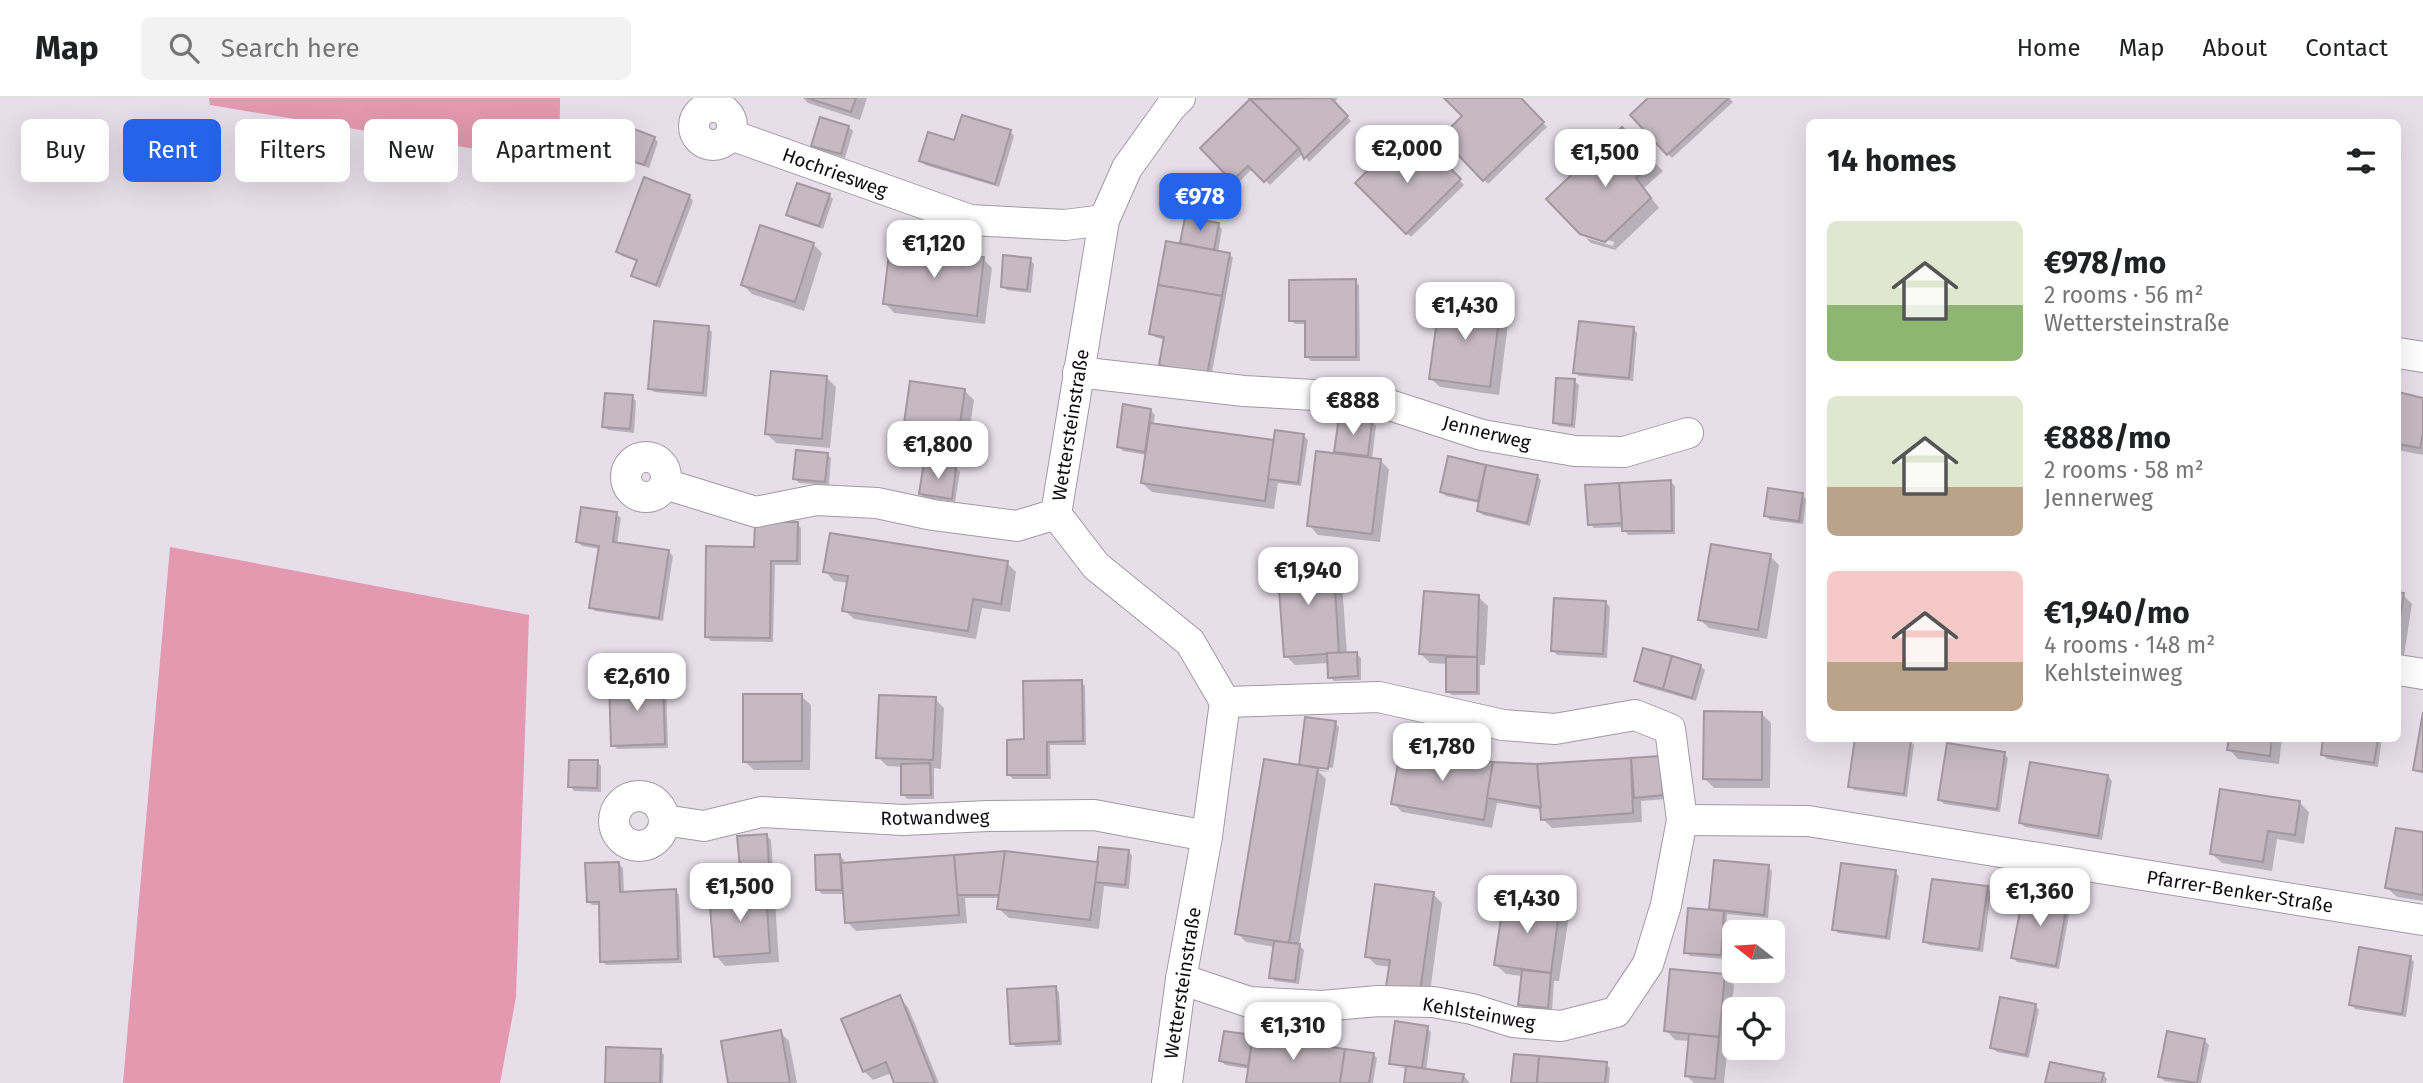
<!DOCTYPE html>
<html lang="en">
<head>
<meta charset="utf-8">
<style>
	body { margin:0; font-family:"Fira Sans",sans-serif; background:#f2f2f2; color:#202124; height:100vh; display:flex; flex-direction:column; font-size:26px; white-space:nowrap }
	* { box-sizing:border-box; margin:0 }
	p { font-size:23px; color:#757577 }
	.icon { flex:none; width:38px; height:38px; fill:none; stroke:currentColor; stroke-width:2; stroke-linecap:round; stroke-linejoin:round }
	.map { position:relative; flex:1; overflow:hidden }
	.details { position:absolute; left:1806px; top:21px; width:595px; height:623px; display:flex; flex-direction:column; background:#fff; border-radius:10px; box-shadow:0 7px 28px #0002 }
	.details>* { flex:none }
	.banner { position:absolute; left:21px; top:21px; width:665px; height:63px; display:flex; gap:14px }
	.needle { width:46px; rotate:287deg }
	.buttons { position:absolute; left:1722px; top:822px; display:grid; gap:14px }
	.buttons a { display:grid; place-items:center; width:63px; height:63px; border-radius:10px; background:#fff; box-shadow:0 7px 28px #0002; font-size:35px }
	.price { position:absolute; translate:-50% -60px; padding:0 16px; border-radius:14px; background:#fff; color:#222; font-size:23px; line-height:46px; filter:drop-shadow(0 2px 4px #0008) }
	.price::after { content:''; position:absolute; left:50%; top:42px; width:21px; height:16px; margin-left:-10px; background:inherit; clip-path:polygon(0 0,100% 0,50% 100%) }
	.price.active { background:#2563eb; color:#fff }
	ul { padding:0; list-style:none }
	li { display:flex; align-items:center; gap:21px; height:175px; padding:0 21px }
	li span { display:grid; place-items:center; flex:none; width:196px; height:140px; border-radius:10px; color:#555 }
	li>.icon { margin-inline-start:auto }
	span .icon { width:84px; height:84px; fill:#fffc; stroke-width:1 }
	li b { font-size:30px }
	h2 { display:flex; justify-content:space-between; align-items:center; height:84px; padding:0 21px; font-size:30px }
	.chip { padding:0 24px; border-radius:10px; background:#fff; box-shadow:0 7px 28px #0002; font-size:24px; line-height:63px }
	.chip.active { background:#2563eb; color:#fff }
	header { display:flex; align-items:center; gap:42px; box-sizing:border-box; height:98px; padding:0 35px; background:#fff; border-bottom:2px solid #e0e0e0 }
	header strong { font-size:33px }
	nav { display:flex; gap:38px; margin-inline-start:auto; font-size:24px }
	.search { width:490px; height:63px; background:#f2f2f2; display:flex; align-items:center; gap:18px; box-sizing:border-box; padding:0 24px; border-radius:10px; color:#757577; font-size:26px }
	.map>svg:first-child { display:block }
	.green { fill:#e399af }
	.shadow { fill:#0003 }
	.building { fill:#c6b9c2; stroke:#a498a0; stroke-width:2 }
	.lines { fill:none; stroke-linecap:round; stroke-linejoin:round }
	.minor-casing { stroke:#a199a4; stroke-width:32 }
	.minor { stroke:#fff; stroke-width:30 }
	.labels { text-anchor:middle; stroke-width:5; stroke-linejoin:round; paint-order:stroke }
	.street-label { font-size:19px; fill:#0f0c10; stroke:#fff }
</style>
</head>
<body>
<header>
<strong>Map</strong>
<div class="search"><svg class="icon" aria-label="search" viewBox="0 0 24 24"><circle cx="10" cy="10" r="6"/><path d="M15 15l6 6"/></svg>Search here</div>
<nav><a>Home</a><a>Map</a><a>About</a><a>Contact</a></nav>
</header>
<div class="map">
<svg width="2423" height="985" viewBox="0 0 2423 985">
	<rect width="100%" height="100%" fill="#e7deea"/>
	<g class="green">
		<polygon points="209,0 560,0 559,65 210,7"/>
		<polygon points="170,449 529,517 516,899 500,985 123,985"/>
	</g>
	<g class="shadow">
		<polygon points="803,0 867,0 860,22 808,5"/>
		<polygon points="1256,0 1338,0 1334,5 1351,23 1309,64 1303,55 1270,87 1253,70 1237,86 1202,50"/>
		<polygon points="1447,0 1519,0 1547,29 1488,86 1443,39 1464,18"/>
		<polygon points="1651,0 1729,0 1733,4 1672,60 1632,17"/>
		<polygon points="848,29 853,33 845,60 818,52 813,48"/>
		<polygon points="1622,31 1663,73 1644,90 1659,110 1615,152 1591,145 1586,140 1613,148 1614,144 1581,134"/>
		<polygon points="1010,33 1014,38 999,89 925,67 921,63 955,44"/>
		<polygon points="654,40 658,44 649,70 624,61 620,57"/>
		<polygon points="1437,60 1464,87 1411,139 1357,85 1426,71"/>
		<polygon points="829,97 833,101 823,131 793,121 788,117"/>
		<polygon points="689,98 693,103 660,190 637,181 633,177 638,164 622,158 618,154"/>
		<polygon points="1187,121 1218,127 1222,131 1218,154 1229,156 1233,160 1211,280 1165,271 1161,267 1165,242 1155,239 1151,235 1182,147"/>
		<polygon points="813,146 822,155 804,213 752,196 743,187"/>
		<polygon points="983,161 992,170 985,226 894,215 885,205"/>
		<polygon points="1030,162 1034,166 1031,195 1007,192 1002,188"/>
		<polygon points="1355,183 1359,187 1360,263 1311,263 1307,259 1307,226 1295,226 1291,222"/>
		<polygon points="1500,209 1509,218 1499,297 1440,289 1430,280"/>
		<polygon points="708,230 712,234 707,299 654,294 650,290"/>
		<polygon points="1633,230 1637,235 1633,283 1579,278 1575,274"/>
		<polygon points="827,280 836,289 830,350 776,345 767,336"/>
		<polygon points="1574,283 1579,287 1575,330 1559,328 1554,324"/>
		<polygon points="965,293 974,302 965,362 912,354 903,345"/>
		<polygon points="2398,296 2423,302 2423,357 2398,352"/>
		<polygon points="632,299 636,303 634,335 608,332 604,328"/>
		<polygon points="1150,312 1155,317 1153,327 1275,344 1304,338 1308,342 1301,388 1278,385 1274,411 1152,394 1142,385 1147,357 1123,353 1119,349"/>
		<polygon points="1372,324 1376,328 1372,361 1380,362 1389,371 1380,444 1318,437 1309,427 1340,357 1336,354"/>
		<polygon points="827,356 831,360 829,387 799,385 795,381"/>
		<polygon points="1449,360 1537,378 1541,382 1530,428 1483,417 1479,413 1479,405 1446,398 1441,394"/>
		<polygon points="956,370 960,374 955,404 925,400 921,396"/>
		<polygon points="1671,384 1675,388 1675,436 1628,437 1623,429 1594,430 1590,426"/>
		<polygon points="1802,397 1806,401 1803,426 1770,422 1766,418"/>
		<polygon points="616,416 621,420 617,446 669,454 673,458 663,523 595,513 591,509 600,451 582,448 578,444"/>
		<polygon points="797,426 801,430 801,467 775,467 773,544 711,543 706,538 756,451"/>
		<polygon points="1770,458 1779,467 1767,541 1709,530 1699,521"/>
		<polygon points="1332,462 1341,471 1347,556 1356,555 1361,560 1361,582 1334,583 1330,579 1329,565 1295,567 1286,558"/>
		<polygon points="1007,465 1016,474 1010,514 982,510 976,541 854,521 844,512 849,485 834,483 825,473"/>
		<polygon points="2398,496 2403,497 2412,506 2404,557 2398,556"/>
		<polygon points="1478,499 1488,508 1485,567 1480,567 1480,597 1452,597 1447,593 1447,566 1430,565 1421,556"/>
		<polygon points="1606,505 1610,509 1607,560 1557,557 1553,552"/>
		<polygon points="1700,568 1705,572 1696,603 1640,587 1636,583"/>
		<polygon points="662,584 666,588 668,650 617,651 613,647"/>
		<polygon points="1081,584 1085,588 1086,647 1050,647 1051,681 1013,681 1009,677 1025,643"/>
		<polygon points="801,598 811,607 810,672 754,672 744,663"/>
		<polygon points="935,601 944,610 941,671 934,670 934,701 907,701 903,696 903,669 887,668 878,659"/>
		<polygon points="1762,616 1771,625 1770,690 1714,690 1705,681"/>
		<polygon points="1335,625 1339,629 1333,670 1313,667 1317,671 1332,674 1318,673 1326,681 1299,847 1304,852 1299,886 1275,883 1271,879 1275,849 1246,844 1237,835 1300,669"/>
		<polygon points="1857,640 1895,640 1910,643 1914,647 1907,699 1854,692 1850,688"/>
		<polygon points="2230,640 2282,640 2279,666 2238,661 2229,651"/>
		<polygon points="2325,640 2382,640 2378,669 2327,661 2323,656"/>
		<polygon points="2004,656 2008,660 2000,714 1944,706 1940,702"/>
		<polygon points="1659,659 1666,701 1641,703 1642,724 1552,730 1543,721 1542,712 1497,705 1492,730 1402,714 1393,705 1493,666 1539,668"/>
		<polygon points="597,664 601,668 601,694 574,693 570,688"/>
		<polygon points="2108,678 2112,683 2102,742 2025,729 2021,725"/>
		<polygon points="2300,705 2309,714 2304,746 2277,741 2272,773 2222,765 2212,756"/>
		<polygon points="2423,736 2423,803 2397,799 2387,790"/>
		<polygon points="767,738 771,742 773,772 746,773 741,769"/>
		<polygon points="1128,753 1132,758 1129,791 1104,788 1099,831 1009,820 999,811 1001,800 965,800 967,825 856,833 847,824 845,796 822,796 818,792 840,758 844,762 844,767 1099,766"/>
		<polygon points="1715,764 1768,769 1772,773 1768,820 1727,816 1724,861 1690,858 1686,854 1710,813"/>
		<polygon points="618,765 623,770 624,795 675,793 679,797 682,865 606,867 602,863 600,807 592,807 588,803"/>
		<polygon points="1895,774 1899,778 1890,842 1838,835 1834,831"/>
		<polygon points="1987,790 1991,794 1983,854 1929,847 1925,843"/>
		<polygon points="766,793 775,803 779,864 725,868 716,858"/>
		<polygon points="1433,796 1442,805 1429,902 1391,869 1376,867 1367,858"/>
		<polygon points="2067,802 2071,806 2059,871 2017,864 2013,859"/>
		<polygon points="1559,809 1569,818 1559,883 1554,883 1552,913 1524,911 1520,906 1523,878 1506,876 1496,867"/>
		<polygon points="2410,859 2414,864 2406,919 2355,911 2351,906"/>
		<polygon points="1724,878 1734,887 1724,985 1694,985 1687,978 1690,943 1675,942 1666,932"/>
		<polygon points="1055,890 1059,894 1062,947 1016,949 1012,945"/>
		<polygon points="899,900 908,909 939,985 896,985 892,975 873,982 864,973"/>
		<polygon points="2035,907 2039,912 2029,960 1997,954 1992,950"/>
		<polygon points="1427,930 1431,934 1426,973 1463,977 1470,985 1405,985 1407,971 1394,968 1420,972 1420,968 1393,965 1393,967 1391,965"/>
		<polygon points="780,934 789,943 797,985 730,985"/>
		<polygon points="1225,935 1373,956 1377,960 1373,985 1248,985 1250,971 1225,967 1221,962"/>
		<polygon points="2204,942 2209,947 2201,985 2177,985 2164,983 2160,978"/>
		<polygon points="660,952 664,957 663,985 607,985"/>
		<polygon points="1606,966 1610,970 1609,985 1513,985"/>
		<polygon points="2103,976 2107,981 2106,985 2047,985"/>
	</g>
	<g class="building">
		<polygon points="807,0 856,0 851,14"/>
		<polygon points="1331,0 1348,18 1304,61 1299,50 1250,1"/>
		<polygon points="1444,0 1521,0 1544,24 1483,83 1441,39 1462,18"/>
		<polygon points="1648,0 1729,0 1667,57 1630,17"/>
		<polygon points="1250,1 1299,50 1264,84 1248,68 1232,83 1200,50"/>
		<polygon points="962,17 1011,32 995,86 919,63 928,34 954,42"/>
		<polygon points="820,19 849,28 841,56 811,48"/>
		<polygon points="629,29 655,39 644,67 618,58"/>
		<polygon points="1622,29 1655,63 1636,80 1651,100 1605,144 1580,136 1546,101"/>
		<polygon points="1399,41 1426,68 1437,57 1461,81 1406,136 1355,85"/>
		<polygon points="644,79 690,97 656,187 631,178 637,162 616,154"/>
		<polygon points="797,85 830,96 819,128 786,117"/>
		<polygon points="1185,119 1219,125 1214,152 1180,145"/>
		<polygon points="760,127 814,145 795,204 741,187"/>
		<polygon points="1166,143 1230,155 1222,198 1158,187"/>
		<polygon points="890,147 984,159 977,218 883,206"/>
		<polygon points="1003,157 1031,160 1027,192 1001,189"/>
		<polygon points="1356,181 1356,259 1305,259 1305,223 1289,223 1289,182"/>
		<polygon points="1158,187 1222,198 1207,277 1159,267 1164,239 1149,236"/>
		<polygon points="1440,199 1501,207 1490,289 1429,281"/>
		<polygon points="654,223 709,228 703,295 648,291"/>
		<polygon points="1579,223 1634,229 1629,280 1573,275"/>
		<polygon points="771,273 827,278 822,341 765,336"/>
		<polygon points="1556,280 1575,281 1572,327 1553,325"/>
		<polygon points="910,283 965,291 956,354 901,346"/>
		<polygon points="2398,294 2423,300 2423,335 2420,350 2398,346"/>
		<polygon points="605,295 633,297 630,331 602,329"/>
		<polygon points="1123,306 1151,311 1145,354 1117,349"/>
		<polygon points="1339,319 1372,323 1368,358 1334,354"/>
		<polygon points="1150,325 1274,342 1265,403 1141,385"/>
		<polygon points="1275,332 1304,336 1298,385 1268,381"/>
		<polygon points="796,352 828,355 825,384 793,381"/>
		<polygon points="1316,353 1381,361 1372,436 1307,428"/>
		<polygon points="1448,358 1486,367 1478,403 1440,394"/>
		<polygon points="924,364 956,369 952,401 919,396"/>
		<polygon points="1486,367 1538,377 1527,425 1477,413"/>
		<polygon points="1671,382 1672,433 1622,433 1619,385"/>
		<polygon points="1619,385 1622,425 1588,427 1585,387"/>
		<polygon points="1768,390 1803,395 1799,423 1764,418"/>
		<polygon points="581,409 617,414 613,444 669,452 659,520 589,510 599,448 576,444"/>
		<polygon points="755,424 798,424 797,463 771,463 770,540 705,539 706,448 754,449"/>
		<polygon points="830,435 1008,463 1001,506 973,501 968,533 842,513 848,478 823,474"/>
		<polygon points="1711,446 1771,456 1758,532 1698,522"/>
		<polygon points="1333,460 1339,555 1284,559 1277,464"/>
		<polygon points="1424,493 1479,497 1477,559 1419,556"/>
		<polygon points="2398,494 2404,495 2398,534"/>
		<polygon points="1554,500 1606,503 1603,556 1551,553"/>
		<polygon points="1643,550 1672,558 1663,591 1634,583"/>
		<polygon points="1357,554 1358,578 1328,580 1327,555"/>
		<polygon points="1672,558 1701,567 1692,600 1663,591"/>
		<rect x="1446" y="559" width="31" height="35"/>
		<polygon points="663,582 665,646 611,648 609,584"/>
		<polygon points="1082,582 1083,643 1047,644 1047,677 1007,677 1007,642 1024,641 1023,583"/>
		<polygon points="743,596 802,596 802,663 743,664"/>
		<polygon points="879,597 936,599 933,662 876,660"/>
		<polygon points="1704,613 1762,614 1762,682 1703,681"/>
		<polygon points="2423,614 2423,674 2413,672"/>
		<polygon points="1305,619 1336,623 1328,671 1299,667"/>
		<polygon points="1855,640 1911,641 1904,696 1848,689"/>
		<polygon points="2229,640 2272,640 2270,658 2227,652"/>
		<polygon points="2323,640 2378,640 2374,665 2321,657"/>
		<polygon points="1947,645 2005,654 1997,711 1938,702"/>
		<polygon points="1401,648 1493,664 1484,722 1391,706"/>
		<polygon points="1660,658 1663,697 1634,700 1631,660"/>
		<polygon points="1631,660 1633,715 1541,722 1537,666"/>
		<polygon points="1264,661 1318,670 1289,845 1235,836"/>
		<polygon points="569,662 598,662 597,690 568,689"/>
		<polygon points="1493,664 1537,666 1541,709 1487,700"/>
		<polygon points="2030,664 2108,677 2098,738 2019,725"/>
		<polygon points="930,665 931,697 901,697 901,666"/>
		<polygon points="2220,691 2300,703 2295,737 2268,733 2263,764 2210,756"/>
		<polygon points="2396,730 2423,734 2423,797 2385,790"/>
		<polygon points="767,736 769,768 740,770 737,738"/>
		<polygon points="1099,749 1129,752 1125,787 1095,784"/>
		<polygon points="1005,753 1000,797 957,797 954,757"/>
		<polygon points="1005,753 1098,764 1090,822 997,811"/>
		<polygon points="840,756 842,792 816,792 815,757"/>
		<polygon points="954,757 959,817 845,825 841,765"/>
		<polygon points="1714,762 1769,767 1764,817 1709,811"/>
		<polygon points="619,764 620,794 676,791 678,861 600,864 599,804 587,804 585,765"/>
		<polygon points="1841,765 1896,772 1886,839 1832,832"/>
		<polygon points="1932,781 1988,788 1979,851 1923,844"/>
		<polygon points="1375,786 1434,794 1420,894 1386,889 1390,862 1365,859"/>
		<polygon points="766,792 770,855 714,859 709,795"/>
		<polygon points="2024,792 2068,800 2056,868 2011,860"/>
		<polygon points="1504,800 1560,807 1551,875 1494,867"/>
		<polygon points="1688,810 1724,813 1721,857 1684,855"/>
		<polygon points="1274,843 1300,846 1295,883 1269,880"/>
		<polygon points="2359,849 2411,858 2402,916 2349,907"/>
		<polygon points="1670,871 1725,876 1719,939 1664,933"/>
		<polygon points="1522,872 1551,875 1548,910 1518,907"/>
		<polygon points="1056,888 1059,943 1010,946 1007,891"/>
		<polygon points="900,897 935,985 894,985 886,964 863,974 841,921"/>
		<polygon points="2000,899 2036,906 2026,957 1990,950"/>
		<polygon points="1395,923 1428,928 1422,970 1389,966"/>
		<polygon points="781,932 790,985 728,985 721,943"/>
		<polygon points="1224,933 1253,937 1248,968 1219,963"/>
		<polygon points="2167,933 2205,941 2197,985 2158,979"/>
		<polygon points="1689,936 1719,939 1715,981 1685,978"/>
		<polygon points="1253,937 1345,951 1340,985 1246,985"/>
		<polygon points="606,949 661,951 660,985 605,985"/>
		<polygon points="1345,951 1374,955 1369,985 1340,985"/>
		<polygon points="1514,956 1539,958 1537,985 1511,985"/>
		<polygon points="1539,958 1607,964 1605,985 1537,985"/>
		<polygon points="2050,964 2104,975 2101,985 2045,985"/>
		<polygon points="1406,968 1464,976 1462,985 1404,985"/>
	</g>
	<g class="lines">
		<g class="minor-casing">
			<g id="minor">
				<circle cx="713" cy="28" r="19"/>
				<polyline points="731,37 970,122 1065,127 1104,122"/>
				<polyline points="2398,255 2423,259"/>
				<polyline points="1078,274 1244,293 1368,300 1482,337 1575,353 1624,354 1688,335"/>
				<circle cx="646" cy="379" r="20"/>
				<polyline points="665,386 756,414 816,402 877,405 933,417 1017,428 1056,416"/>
				<polyline points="2398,572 2423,576"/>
				<circle cx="639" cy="723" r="25"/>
				<polyline points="664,722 704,728 761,714 903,722 988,718 1094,717 1207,738"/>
				<polyline points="1682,722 1808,723 2423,822"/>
				<polyline points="1181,881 1249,904 1322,908 1378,903 1433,904 1472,911 1513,924 1561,928 1616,914 1648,866 1666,807 1682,722 1670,631 1635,617 1555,631 1503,627 1379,599 1225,604"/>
				<polyline points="1167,985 1181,881 1207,738 1225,604 1190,544 1096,468 1056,416 1104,122 1127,70 1170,10 1180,0"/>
			</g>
		</g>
		<use href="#minor" class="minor"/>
	</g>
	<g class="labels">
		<g class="street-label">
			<text transform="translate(835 74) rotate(20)" y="7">Hochriesweg</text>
			<text transform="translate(1070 327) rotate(-81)" y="7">Wettersteinstraße</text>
			<text transform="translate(1487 334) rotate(14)" y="7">Jennerweg</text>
			<text transform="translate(935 719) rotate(-1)" y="7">Rotwandweg</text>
			<text transform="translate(2240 793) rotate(9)" y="7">Pfarrer-Benker-Straße</text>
			<text transform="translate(1182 885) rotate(-81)" y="7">Wettersteinstraße</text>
			<text transform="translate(1479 915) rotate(10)" y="7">Kehlsteinweg</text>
		</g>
	</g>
</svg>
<div class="buttons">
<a><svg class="needle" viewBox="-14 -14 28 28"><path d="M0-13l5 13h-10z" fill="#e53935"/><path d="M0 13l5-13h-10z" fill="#757577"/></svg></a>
<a><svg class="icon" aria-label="locate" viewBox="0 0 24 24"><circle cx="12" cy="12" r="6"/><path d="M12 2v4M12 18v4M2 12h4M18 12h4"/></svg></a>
</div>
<b class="price" style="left:1407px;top:87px">€2,000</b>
<b class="price" style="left:1605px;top:91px">€1,500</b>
<b class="price active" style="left:1200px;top:135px">€978</b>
<b class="price" style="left:934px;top:182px">€1,120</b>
<b class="price" style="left:1465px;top:244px">€1,430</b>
<b class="price" style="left:1353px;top:339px">€888</b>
<b class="price" style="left:938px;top:383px">€1,800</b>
<b class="price" style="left:1308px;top:509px">€1,940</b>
<b class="price" style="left:637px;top:615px">€2,610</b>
<b class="price" style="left:1442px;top:685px">€1,780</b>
<b class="price" style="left:740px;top:825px">€1,500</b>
<b class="price" style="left:2040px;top:830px">€1,360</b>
<b class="price" style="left:1527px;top:837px">€1,430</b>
<b class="price" style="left:1293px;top:964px">€1,310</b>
<div class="banner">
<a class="chip">Buy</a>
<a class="chip active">Rent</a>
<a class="chip">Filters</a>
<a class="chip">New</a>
<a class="chip">Apartment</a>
</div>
<section class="details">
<h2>14 homes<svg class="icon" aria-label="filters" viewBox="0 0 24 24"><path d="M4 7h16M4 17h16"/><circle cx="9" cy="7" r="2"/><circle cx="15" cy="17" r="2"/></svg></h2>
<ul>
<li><span style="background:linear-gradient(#dfe7d0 60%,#8fb573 0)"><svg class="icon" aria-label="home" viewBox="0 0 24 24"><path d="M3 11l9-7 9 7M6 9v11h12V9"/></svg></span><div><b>€978/mo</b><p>2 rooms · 56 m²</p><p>Wettersteinstraße</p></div></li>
<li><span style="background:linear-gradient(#dfe7d0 65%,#b9a48a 0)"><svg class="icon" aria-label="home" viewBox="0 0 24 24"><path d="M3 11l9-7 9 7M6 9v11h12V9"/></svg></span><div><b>€888/mo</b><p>2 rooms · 58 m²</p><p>Jennerweg</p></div></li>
<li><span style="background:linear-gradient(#f6c9c9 65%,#b9a48a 0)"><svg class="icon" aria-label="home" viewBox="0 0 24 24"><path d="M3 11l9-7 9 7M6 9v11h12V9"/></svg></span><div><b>€1,940/mo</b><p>4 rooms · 148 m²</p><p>Kehlsteinweg</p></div></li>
</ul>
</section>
</div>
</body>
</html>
